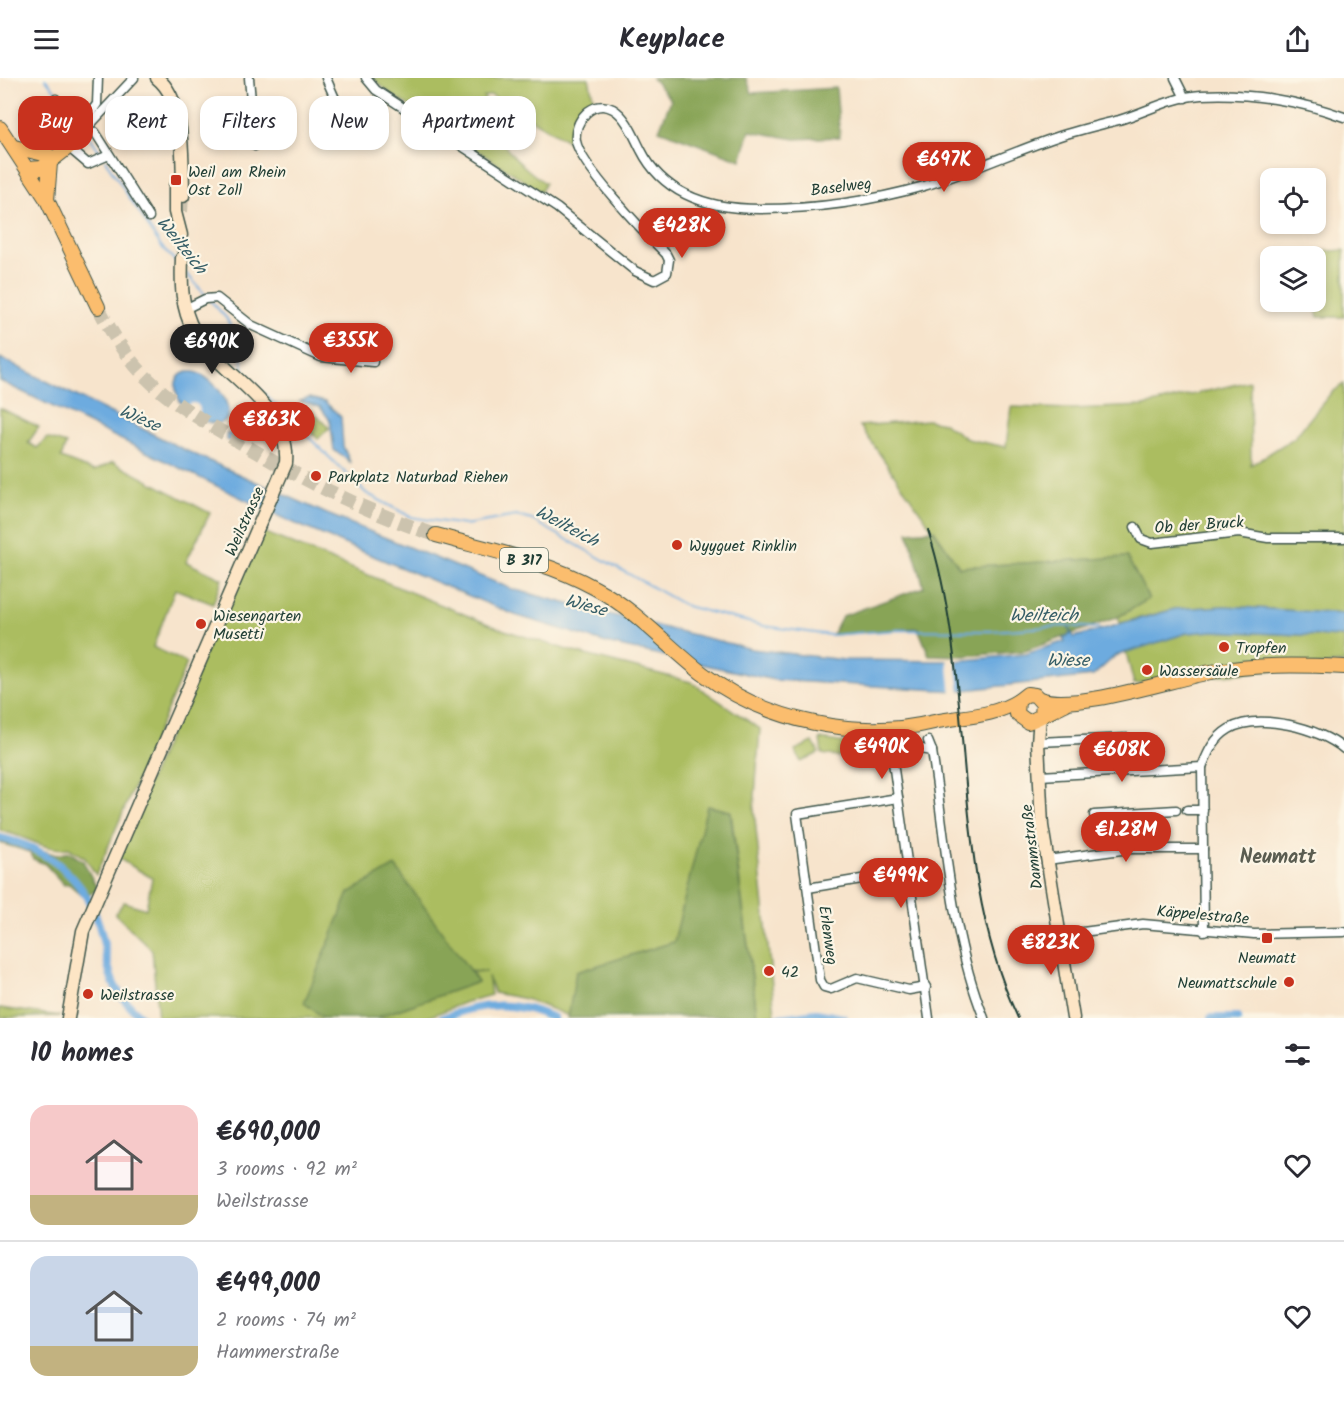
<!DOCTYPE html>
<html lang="en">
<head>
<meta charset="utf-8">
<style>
	body { margin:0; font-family:Kalam,sans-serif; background:#f2f2f3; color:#2b2b33; height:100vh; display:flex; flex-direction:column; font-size:22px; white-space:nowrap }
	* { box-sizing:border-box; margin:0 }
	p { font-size:20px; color:#7c7c81 }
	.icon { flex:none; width:33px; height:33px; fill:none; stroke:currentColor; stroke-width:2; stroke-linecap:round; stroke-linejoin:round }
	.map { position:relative; height:940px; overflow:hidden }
	.drawer { display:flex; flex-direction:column; background:#fff; flex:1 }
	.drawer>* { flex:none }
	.hud { position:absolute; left:18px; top:18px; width:600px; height:54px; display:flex; gap:12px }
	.controls { position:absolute; left:1260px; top:90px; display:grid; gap:12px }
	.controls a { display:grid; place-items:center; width:66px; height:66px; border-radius:12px; background:#fff; box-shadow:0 3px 9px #0003; font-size:30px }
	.price { position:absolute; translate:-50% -51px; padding:0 14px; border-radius:21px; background:#c8321e; color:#fff; font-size:20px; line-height:39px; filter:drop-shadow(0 2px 3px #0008) }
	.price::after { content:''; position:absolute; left:50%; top:36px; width:18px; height:14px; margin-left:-9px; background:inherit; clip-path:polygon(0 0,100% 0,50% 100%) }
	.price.active { background:#222; color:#fff }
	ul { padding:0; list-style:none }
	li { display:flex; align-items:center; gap:18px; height:150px; padding:0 30px }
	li+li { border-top:2px solid #e1e1e2 }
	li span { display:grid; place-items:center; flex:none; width:168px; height:120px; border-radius:18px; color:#555 }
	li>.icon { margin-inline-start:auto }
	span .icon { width:72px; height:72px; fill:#fffc; stroke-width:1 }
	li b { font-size:26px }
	h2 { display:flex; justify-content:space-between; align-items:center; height:72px; padding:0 30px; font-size:26px }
	.chip { padding:0 21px; border-radius:18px; background:#fff; box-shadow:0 3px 9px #0003; font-size:21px; line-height:54px }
	.chip.active { background:#c8321e; color:#fff }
	header { display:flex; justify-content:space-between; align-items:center; height:78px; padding:0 30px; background:#fff; font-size:27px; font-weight:800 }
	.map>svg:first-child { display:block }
	.green { fill:#abbd61; stroke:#657d4a; stroke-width:1.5 }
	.forest { fill:#88a457; stroke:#547046; stroke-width:1.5 }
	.water { fill:#6dabdf; stroke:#46748a; stroke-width:1.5 }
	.pier { fill:#f7e4cc }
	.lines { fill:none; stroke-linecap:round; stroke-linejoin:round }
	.stream { stroke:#6dabdf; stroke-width:2 }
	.canal { stroke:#6dabdf; stroke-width:8 }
	.secondary-tunnel { stroke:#ccc3ae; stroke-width:12; stroke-dasharray:12 6; stroke-linecap:butt }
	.primary-tunnel { stroke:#ccc3ae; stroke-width:14; stroke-dasharray:14 7; stroke-linecap:butt }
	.street-casing { stroke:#3f564b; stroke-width:11 }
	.secondary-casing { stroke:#3f564b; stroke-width:15 }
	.primary-casing { stroke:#3f564b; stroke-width:16 }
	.street { stroke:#fff; stroke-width:8 }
	.secondary { stroke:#fde5c5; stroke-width:12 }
	.primary { stroke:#fbbd6e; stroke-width:14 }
	.rail { stroke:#1f3d34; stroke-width:2 }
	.poi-dot { fill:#c8321e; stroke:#fcf5e5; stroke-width:2 }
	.labels { text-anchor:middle; stroke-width:4.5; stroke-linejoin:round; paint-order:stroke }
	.shield { fill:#fcf5e5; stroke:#617469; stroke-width:1.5 }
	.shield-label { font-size:15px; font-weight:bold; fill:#1f3d34 }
	.poi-label { font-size:16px; fill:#1f3d34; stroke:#fcf5e5; text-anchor:start }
	.street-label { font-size:16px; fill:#1f3d34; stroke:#fcf5e5 }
	.water-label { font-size:18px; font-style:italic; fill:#365e67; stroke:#fcf5e5 }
	.quarter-label { font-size:20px; font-weight:bold; fill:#5a5d51; stroke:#fcf5e5 }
</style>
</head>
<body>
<header><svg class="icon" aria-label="menu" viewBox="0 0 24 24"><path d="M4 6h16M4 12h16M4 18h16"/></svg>Keyplace<svg class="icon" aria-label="share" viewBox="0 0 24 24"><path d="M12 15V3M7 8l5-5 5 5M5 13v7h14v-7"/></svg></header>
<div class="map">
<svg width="1344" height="940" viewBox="0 0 1344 940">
	<rect width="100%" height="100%" fill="#fcf5e5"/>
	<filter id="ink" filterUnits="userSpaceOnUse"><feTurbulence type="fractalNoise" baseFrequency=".0167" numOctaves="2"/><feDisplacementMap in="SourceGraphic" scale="12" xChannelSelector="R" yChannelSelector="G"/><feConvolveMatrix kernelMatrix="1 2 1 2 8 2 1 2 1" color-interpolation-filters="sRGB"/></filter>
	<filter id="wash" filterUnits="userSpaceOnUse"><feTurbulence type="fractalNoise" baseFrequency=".008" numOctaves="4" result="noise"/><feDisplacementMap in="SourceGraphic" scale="24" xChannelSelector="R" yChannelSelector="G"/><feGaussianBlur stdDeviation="1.35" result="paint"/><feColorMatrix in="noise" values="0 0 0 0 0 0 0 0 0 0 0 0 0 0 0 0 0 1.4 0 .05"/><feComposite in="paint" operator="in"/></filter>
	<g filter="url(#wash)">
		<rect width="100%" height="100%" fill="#f7e4cc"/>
		<g class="green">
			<path d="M372,0H589L594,24L574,38L569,64L491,17L484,19C499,64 506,77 545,105L541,114L392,17Z"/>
			<polygon points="1344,172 1344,239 1318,239 1314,224 1316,178 1304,178 1303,175"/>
			<polygon points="1250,303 1251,387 1294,360 1331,315 1344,306 1344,536 1225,528 1175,531 1120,545 1118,539 1149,521 1127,479 959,489 860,348 927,342 944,345 967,361 1006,369 1011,329 1071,331 1144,328"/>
			<path d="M0,330L39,349L28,365L37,370L47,360L66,366L61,380L94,393L113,384L210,435L186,484L222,501L213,526L175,511L153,569L187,585L96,797L85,780L69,770C47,775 23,756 0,753Z"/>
			<polygon points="311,332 329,350 318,361 300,343"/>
			<polygon points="258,452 498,550 574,574 691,604 760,651 754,731 775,937 757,938 731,733 708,728 674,864 576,894 569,938 526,921 494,915 488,898 491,917 466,924 426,940 375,940 477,904 472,895 486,894 469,893 395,789 305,925 324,940 158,940 152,872 115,836 124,824 146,831 152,800 116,779"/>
			<polygon points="1213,553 1344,559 1344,585 1134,606 1126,574 1187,555"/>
			<polygon points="820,661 851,666 852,676 841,679 822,676"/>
			<polygon points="813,664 819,675 801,684 795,672"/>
			<polygon points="868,665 876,677 875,681 863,676 857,667"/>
			<polygon points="0,930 60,938 0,940"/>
		</g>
		<g class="forest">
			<polygon points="652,0 746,0 752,15 836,10 840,59 795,61 750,53 741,82 659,52 671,22"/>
			<polygon points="934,452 959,489 1127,479 1149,521 1118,539 1025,573 964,578 929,577 918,550 832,557 842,538 924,509 908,454"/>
			<polygon points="707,728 730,733 757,938 568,940 576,894 674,864"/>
			<polygon points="0,758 56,777 69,774 83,783 98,812 84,819 69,806 64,807 45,786 33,781 30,774 0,765"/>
			<polygon points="395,788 478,904 375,940 324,940 304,925 349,815"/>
		</g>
		<g class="water">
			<polygon points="0,280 185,372 327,436 512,511 591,532 752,571 844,582 956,583 1026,576 1065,563 1063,560 1071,556 1068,548 1074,559 1175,531 1225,528 1344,536 1344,559 1213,553 1187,555 1115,578 1093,598 956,613 774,602 610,566 515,537 289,443 0,303"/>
			<path d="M195,294C227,305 246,357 204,343C174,333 163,291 195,294Z"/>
			<polygon points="309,320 325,324 341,339 343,368 350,384 334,372 330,342 320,329 300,323"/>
			<polygon points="226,355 240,359 240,366 227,362"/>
		</g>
		<g class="pier">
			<circle cx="193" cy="332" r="7"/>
			<polygon points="947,580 956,580 960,615 951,616"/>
		</g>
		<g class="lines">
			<g class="stream">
				<polyline points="45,0 75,37"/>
				<polyline points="87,54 102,77"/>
				<polyline points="105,82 161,168 177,185"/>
				<polyline points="187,196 207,219"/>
				<polyline points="211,223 227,241 239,268 245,297 366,415 411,439 423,441 465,447 516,438 532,442 686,528 764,548 830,557 897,552 990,553 1063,548 1099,550"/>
			</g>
			<g class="canal">
				<path d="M0,760C47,770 84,799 99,847C113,894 101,902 142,940"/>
				<path d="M443,940C483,924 514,923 554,940"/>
				<polyline points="779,940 816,935 844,940"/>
				<polyline points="1211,940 1238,940"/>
			</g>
		</g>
	</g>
	<g filter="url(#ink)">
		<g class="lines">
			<g class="secondary-tunnel">
				<polyline points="182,134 183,118"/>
				<polyline points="181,162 182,180"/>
			</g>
			<path class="primary-tunnel" d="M98,229C112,255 126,280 147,300C173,326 206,345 238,363C301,401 366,434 436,457"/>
			<g class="street-casing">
				<g id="street">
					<polyline points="249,0 255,68"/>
					<polyline points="326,0 350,55"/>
					<path d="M366,0L376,12L557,130L635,193L654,202L667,195L669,182L666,176C646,156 580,88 576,63C573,43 593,20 613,31C627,39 634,59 641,72C664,118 712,131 760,131C814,131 872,123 924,108C967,95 1008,76 1051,61C1073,53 1096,48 1119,42C1146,34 1172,19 1201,17C1247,14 1301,23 1344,39"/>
					<polyline points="1175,0 1185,20"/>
					<polyline points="56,21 76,44 85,43 97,26 98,0"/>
					<polyline points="95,54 149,139"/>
					<polyline points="67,62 74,74 88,86 109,77"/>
					<polyline points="70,68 134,0"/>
					<polyline points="185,231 205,221 217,220 251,247 321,279 373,284"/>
					<polyline points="1135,449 1141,461 1152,465 1239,455 1268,460 1344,460"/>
					<polyline points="899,650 893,659 892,677 929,940"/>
					<path d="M928,663L932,673C946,762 950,856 984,940"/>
					<polyline points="1038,664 1127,660 1128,692"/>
					<polyline points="893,666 932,673"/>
					<polyline points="1040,698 1202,689"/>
					<polyline points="898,720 797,736 820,902 824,909 831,911 857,900 909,912 926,909"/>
					<polyline points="1187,732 1203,732"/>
					<polyline points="1094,737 1176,732"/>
					<polyline points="1047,782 1129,771 1203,771"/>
					<polyline points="808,810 909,793"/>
					<path d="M1204,853L1202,689C1208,674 1214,660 1229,651C1258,634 1320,650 1344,671"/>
					<polyline points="1060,857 1143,846 1254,856 1344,854"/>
				</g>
			</g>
			<g class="secondary-casing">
				<g id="secondary">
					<path d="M157,0C186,23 182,84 183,118"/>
					<polyline points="175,108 175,134 181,157"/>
					<polyline points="1040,639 1038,664 1042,748 1073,940"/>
					<path d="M68,940L83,853L286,385C291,325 220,299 194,253C181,230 181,205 182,180"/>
				</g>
			</g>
			<g class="primary-casing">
				<g id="primary">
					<polyline points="0,50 47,122 98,229"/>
					<polyline points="14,69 48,77"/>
					<polyline points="29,91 42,90 70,68"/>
					<polyline points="47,122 50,85"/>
					<path d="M436,457C489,472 547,483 595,510C636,532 665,566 702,595C765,643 857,663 934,644C962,638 993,639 1018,623"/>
					<path d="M1040,621C1074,634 1172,601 1211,594C1255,586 1300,587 1344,589"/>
					<path d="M1042,636L1043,626L1035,617L1027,616L1018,623L1017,636L1028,644C1033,643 1058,629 1065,626"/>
				</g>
			</g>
			<use href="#street" class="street"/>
			<use href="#secondary" class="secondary"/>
			<use href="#primary" class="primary"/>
			<path class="rail" d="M928,452C979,611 946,786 1018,940"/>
		</g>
	</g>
	<g class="poi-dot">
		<rect x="170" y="96" width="12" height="12" rx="3"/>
		<circle cx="316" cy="398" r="6"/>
		<circle cx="677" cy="467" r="6"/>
		<circle cx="201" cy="546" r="6"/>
		<circle cx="1224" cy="569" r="6"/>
		<circle cx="1147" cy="592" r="6"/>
		<rect x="1261" y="854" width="12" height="12" rx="3"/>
		<circle cx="769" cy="893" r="6"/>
		<circle cx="1289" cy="904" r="6"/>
		<circle cx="88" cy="916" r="6"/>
	</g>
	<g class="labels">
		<rect class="shield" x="500" y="470" width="48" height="24" rx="4.5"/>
		<g class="shield-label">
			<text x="524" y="487">B 317</text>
		</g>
		<g class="poi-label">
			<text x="188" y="99">Weil am Rhein<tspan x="188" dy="18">Ost Zoll</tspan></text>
			<text x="328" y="404">Parkplatz Naturbad Riehen</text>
			<text x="689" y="473">Wyyguet Rinklin</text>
			<text x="213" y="543">Wiesengarten<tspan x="213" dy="18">Musetti</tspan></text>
			<text x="1236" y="575">Tropfen</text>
			<text x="1159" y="598">Wassersäule</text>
			<text x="1267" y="885" text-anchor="middle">Neumatt</text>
			<text x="781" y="899">42</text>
			<text x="1277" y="910" text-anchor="end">Neumattschule</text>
			<text x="100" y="922">Weilstrasse</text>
		</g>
		<g class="street-label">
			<text transform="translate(841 108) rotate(-7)" y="6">Baselweg</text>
			<text transform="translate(244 443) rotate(-66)" y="6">Weilstrasse</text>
			<text transform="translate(1199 446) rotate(-4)" y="6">Ob der Bruck</text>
			<text transform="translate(1031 769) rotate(-97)" y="6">Dammstraße</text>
			<text transform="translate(1203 836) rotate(5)" y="6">Käppelestraße</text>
			<text transform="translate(829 857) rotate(82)" y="6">Erlenweg</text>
		</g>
		<g class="water-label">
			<text transform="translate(182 167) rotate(51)" y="6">Weilteich</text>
			<text transform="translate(140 340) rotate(24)" y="6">Wiese</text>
			<text transform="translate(567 448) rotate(28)" y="6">Weilteich</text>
			<text transform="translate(586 527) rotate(15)" y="6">Wiese</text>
			<text x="1044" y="543">Weilteich</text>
			<text x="1068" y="588">Wiese</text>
		</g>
		<g class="quarter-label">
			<text x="1278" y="785">Neumatt</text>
		</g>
	</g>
</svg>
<div class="controls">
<a><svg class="icon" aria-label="locate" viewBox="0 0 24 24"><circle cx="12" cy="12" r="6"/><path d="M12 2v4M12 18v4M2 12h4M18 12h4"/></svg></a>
<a><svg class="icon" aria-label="layers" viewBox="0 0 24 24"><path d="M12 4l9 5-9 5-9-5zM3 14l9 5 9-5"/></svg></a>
</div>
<b class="price" style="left:944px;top:115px">€697K</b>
<b class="price" style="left:682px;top:181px">€428K</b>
<b class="price" style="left:351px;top:296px">€355K</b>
<b class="price active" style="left:212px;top:297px">€690K</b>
<b class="price" style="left:272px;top:375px">€863K</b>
<b class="price" style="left:882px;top:702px">€490K</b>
<b class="price" style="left:1122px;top:705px">€608K</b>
<b class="price" style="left:1126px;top:785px">€1.28M</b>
<b class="price" style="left:901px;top:831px">€499K</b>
<b class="price" style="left:1051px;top:898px">€823K</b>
<div class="hud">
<a class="chip active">Buy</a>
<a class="chip">Rent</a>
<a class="chip">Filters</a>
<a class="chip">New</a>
<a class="chip">Apartment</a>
</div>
</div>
<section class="drawer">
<h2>10 homes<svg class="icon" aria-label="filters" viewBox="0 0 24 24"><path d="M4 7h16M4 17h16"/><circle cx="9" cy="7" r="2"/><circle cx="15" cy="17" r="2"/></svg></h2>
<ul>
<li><span style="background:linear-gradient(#f6c9c9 75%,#c2b280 0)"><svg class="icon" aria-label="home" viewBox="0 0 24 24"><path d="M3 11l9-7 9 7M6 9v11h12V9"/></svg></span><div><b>€690,000</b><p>3 rooms · 92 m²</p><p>Weilstrasse</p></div><svg class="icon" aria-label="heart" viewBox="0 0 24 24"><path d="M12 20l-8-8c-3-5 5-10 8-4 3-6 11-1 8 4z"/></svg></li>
<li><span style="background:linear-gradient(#c9d6e8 75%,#c2b280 0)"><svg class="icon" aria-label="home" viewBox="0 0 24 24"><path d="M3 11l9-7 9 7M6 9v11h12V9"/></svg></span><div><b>€499,000</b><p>2 rooms · 74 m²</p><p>Hammerstraße</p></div><svg class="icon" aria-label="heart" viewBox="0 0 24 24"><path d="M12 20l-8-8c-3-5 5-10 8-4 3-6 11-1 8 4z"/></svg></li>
</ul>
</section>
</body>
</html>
